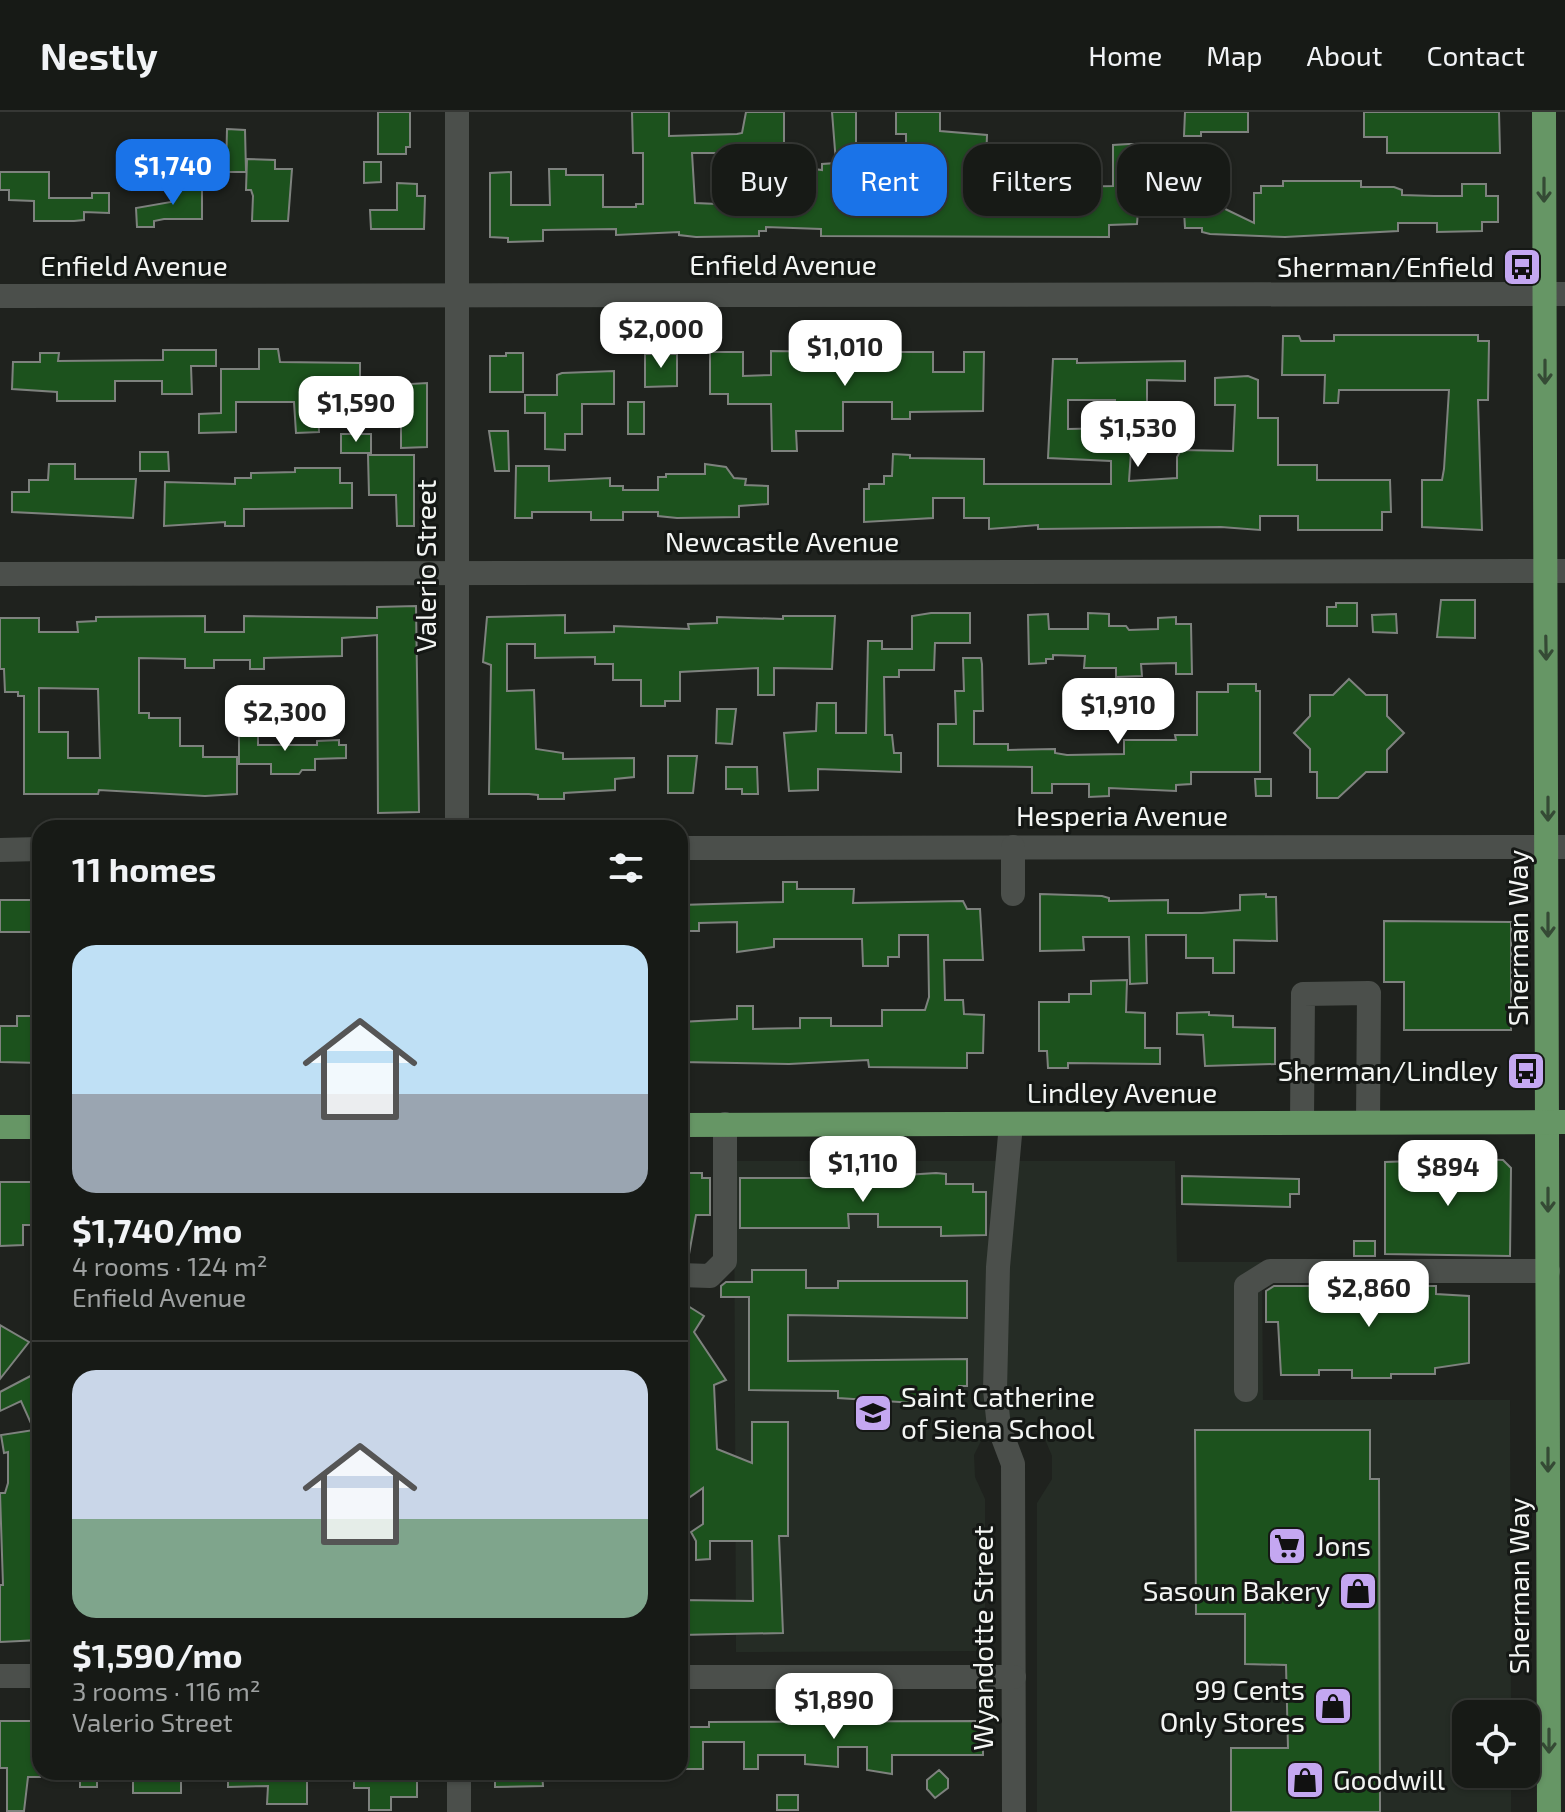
<!DOCTYPE html>
<html lang="en">
<head>
<meta charset="utf-8">
<style>
	body { margin:0; font-family:"Exo 2",sans-serif; background:#20231f; color:#f1f3f6; height:100vh; display:flex; flex-direction:column; font-size:30px; white-space:nowrap }
	* { box-sizing:border-box; margin:0 }
	p { font-size:26px; color:#9ea1a1 }
	.icon { flex:none; width:44px; height:44px; fill:none; stroke:currentColor; stroke-width:2; stroke-linecap:round; stroke-linejoin:round }
	.map { position:relative; flex:1; overflow:hidden }
	.panel { position:absolute; left:32px; top:708px; width:656px; height:960px; display:flex; flex-direction:column; background:#171a16; border-radius:24px; box-shadow:0 2px 6px #0004,0 0 0 2px #363835 }
	.panel>* { flex:none }
	.top-card { position:absolute; left:712px; top:32px; width:732px; height:72px; display:flex; gap:16px }
	.controls { position:absolute; left:1452px; top:1588px; display:grid; gap:16px }
	.controls a { display:grid; place-items:center; width:88px; height:88px; border-radius:16px; background:#171a16; box-shadow:0 2px 6px #0004,0 0 0 2px #363835; font-size:40px }
	.price { position:absolute; translate:-50% -68px; padding:0 18px; border-radius:16px; background:#fff; color:#222; font-size:26px; line-height:52px; filter:drop-shadow(0 2px 4px #0008) }
	.price::after { content:''; position:absolute; left:50%; top:48px; width:24px; height:18px; margin-left:-12px; background:inherit; clip-path:polygon(0 0,100% 0,50% 100%) }
	.price.active { background:#1a73e8; color:#fff }
	ul { padding:0; list-style:none }
	li { display:grid; align-content:center; gap:16px; height:424px; padding:0 40px }
	li+li { border-top:2px solid #363835 }
	li span { display:grid; place-items:center; height:248px; border-radius:24px; color:#555 }
	li>.icon { margin-inline-start:auto }
	span .icon { width:144px; height:144px; fill:#fffc; stroke-width:1 }
	li b { font-size:34px }
	h2 { display:flex; justify-content:space-between; align-items:center; height:96px; padding:0 40px; font-size:34px }
	.tag { padding:0 28px; border-radius:24px; background:#171a16; box-shadow:0 2px 6px #0004,0 0 0 2px #363835; font-size:28px; line-height:72px }
	.tag.active { background:#1a73e8; color:#fff }
	header { display:flex; align-items:center; gap:48px; box-sizing:border-box; height:112px; padding:0 40px; background:#171a16; border-bottom:2px solid #363835 }
	header strong { font-size:38px }
	nav { display:flex; gap:44px; margin-inline-start:auto; font-size:28px }
	.map>svg:first-child { display:block }
	.built { fill:#252c25 }
	.building { fill:#1c521d; stroke:#7e827e; stroke-width:2; fill-rule:evenodd }
	.lines { fill:none; stroke-linecap:round; stroke-linejoin:round }
	.minor { stroke:#4b4f4b; stroke-width:24 }
	.major { stroke:#669665; stroke-width:24 }
	.oneway { stroke:#354a35 }
	.labels { text-anchor:middle; stroke-width:6; stroke-linejoin:round; paint-order:stroke }
	.street-label { font-size:28px; fill:#f3f5f3; stroke:#151815 }
	.poi-label { font-size:28px; fill:#f3f5f3; stroke:#151815; text-anchor:end }
</style>
</head>
<body>
<header>
<strong>Nestly</strong>
<nav><a>Home</a><a>Map</a><a>About</a><a>Contact</a></nav>
</header>
<div class="map">
<svg width="1565" height="1700" viewBox="0 0 1565 1700">
	<rect width="100%" height="100%" fill="#1f221e"/>
	<polygon class="built" points="734,1049 1175,1049 1177,1150 1262,1150 1263,1288 1510,1288 1511,1602 1466,1602 1466,1662 1511,1662 1511,1700 1037,1700 1037,1391 1052,1367 1052,1344 1044,1325 1028,1314 1011,1312 995,1317 984,1323 974,1343 975,1365 985,1387 985,1531 976,1539 736,1540"/>
	<g class="building">
		<polygon points="378,0 410,0 410,35 406,35 406,42 378,42"/>
		<polygon points="632,0 669,0 669,24 737,22 742,21 746,0 784,0 784,65 736,66 736,41 692,41 695,91 784,95 784,53 822,58 822,52 836,51 832,0 856,0 856,45 868,45 868,59 906,59 906,22 896,22 896,0 940,0 940,19 987,23 986,51 979,51 979,80 1031,80 1039,77 1039,65 1062,65 1062,74 1066,75 1113,74 1113,33 1129,32 1146,32 1146,42 1154,42 1154,51 1180,51 1180,71 1140,71 1137,112 1109,113 1109,125 821,124 821,117 766,115 766,119 759,119 759,124 696,125 679,123 679,120 616,123 616,117 543,118 543,129 508,130 508,126 490,125 490,61 511,60 511,93 550,93 549,57 566,57 566,63 603,63 603,95 636,95 636,92 643,92 643,41 633,41"/>
		<polygon points="1185,0 1248,0 1248,20 1201,20 1201,24 1184,24"/>
		<polygon points="1364,0 1499,0 1500,41 1387,41 1387,25 1364,25"/>
		<polygon points="227,17 245,18 246,60 226,60"/>
		<polygon points="119,36 134,36 134,65 120,65"/>
		<polygon points="247,47 275,48 275,57 292,57 288,109 252,109 253,84 251,78 246,78"/>
		<polygon points="364,50 381,50 381,70 364,71"/>
		<polygon points="0,60 49,60 49,86 92,86 92,81 109,81 109,101 84,100 84,108 74,109 34,109 34,89 9,88 9,78 0,78"/>
		<polygon points="1283,69 1361,69 1361,75 1394,75 1402,78 1402,83 1434,84 1462,84 1462,72 1486,72 1486,84 1498,84 1498,110 1482,110 1482,119 1437,120 1437,111 1398,111 1398,119 1285,125 1210,122 1202,120 1202,116 1185,116 1183,81 1219,79 1219,94 1254,111 1254,81 1261,81 1261,74 1283,74"/>
		<polygon points="397,71 417,72 417,84 425,84 424,117 371,117 370,98 397,98"/>
		<polygon points="171,75 202,75 202,107 164,107 154,109 154,115 137,115 136,96 171,90"/>
		<polygon points="1334,223 1478,223 1478,229 1489,229 1488,288 1478,288 1482,418 1422,415 1422,368 1442,368 1444,357 1449,278 1339,278 1338,291 1324,291 1325,263 1282,263 1283,224 1299,224 1301,229 1334,229"/>
		<polygon points="259,237 278,237 280,250 360,251 360,275 427,271 427,335 401,336 401,310 377,310 377,293 318,293 319,320 296,321 294,290 236,290 236,320 199,321 199,302 221,301 221,257 259,257"/>
		<polygon points="163,238 216,238 216,254 191,254 192,282 162,282 162,269 115,269 115,289 57,289 57,280 12,277 13,250 40,250 40,241 59,241 58,249 163,248"/>
		<polygon points="771,239 833,240 833,253 863,253 863,240 933,240 933,260 964,260 964,240 984,240 983,299 910,300 910,307 892,307 892,290 843,290 843,319 796,319 797,339 772,339 771,292 728,292 728,282 710,282 710,240 743,240 743,264 771,263"/>
		<polygon points="506,241 523,241 523,280 490,280 490,244 506,244"/>
		<polygon points="645,242 677,242 677,274 645,275"/>
		<path d="M1053,247H1077V251L1185,249V269L1147,268V310H1133L1129,369L1177,366V345L1181,338L1233,339L1235,293H1215V266L1248,264L1258,268V306H1278V353H1317V368H1390L1391,400H1382V418H1298V404H1260V418L1221,415L1038,417V413L989,417V406H964V386H933V406L864,410V377H869V372H884V364H892L893,342L910,343V346L984,347V372H1111V349L1048,346ZM1068,288H1115L1114,316L1068,317Z"/>
		<polygon points="614,259 614,292 582,292 582,322 565,322 565,338 545,337 545,301 525,301 525,283 557,283 557,263 562,261"/>
		<rect x="628" y="290" width="16" height="32"/>
		<polygon points="489,319 508,319 509,359 495,359"/>
		<rect x="341" y="322" width="30" height="19"/>
		<polygon points="140,340 168,340 169,359 140,359"/>
		<polygon points="368,343 414,343 414,414 397,414 396,383 369,383"/>
		<polygon points="49,352 75,352 75,367 136,367 133,406 12,400 12,380 29,380 29,368 48,368"/>
		<polygon points="705,352 726,355 734,366 746,367 745,373 768,374 768,392 739,394 739,405 677,406 658,404 658,400 623,400 623,408 591,408 591,400 532,400 532,406 515,406 516,354 549,354 549,369 610,366 610,374 623,374 623,378 658,378 658,365 666,365 666,362 705,362"/>
		<polygon points="295,356 340,356 340,371 352,371 352,396 244,397 244,414 225,414 225,410 164,414 165,370 235,372 235,366 251,366 251,361 295,360"/>
		<polygon points="1441,488 1475,488 1475,526 1437,525"/>
		<polygon points="1336,491 1357,491 1357,514 1327,514 1327,495 1336,495"/>
		<path d="M416,494L419,700L378,701L377,523L342,526V544L264,546V557H250V548H214V556H185V547L139,546V601H149V606H180V634H203V645H237V682L205,684L99,678L98,682H24V584H18V580H5L4,557H0V506H39V520H78L77,510L96,509V505L205,504V520H244V504L377,506V495ZM39,576L98,577L100,646H68V620H39Z"/>
		<polygon points="931,501 970,501 970,531 935,531 934,558 899,558 899,565 884,565 885,623 892,623 894,641 901,641 901,660 818,657 818,678 789,679 784,621 816,619 817,591 836,591 836,621 866,621 868,529 882,529 882,537 912,537 912,504"/>
		<polygon points="1088,501 1109,502 1109,514 1126,514 1129,518 1158,517 1158,506 1176,505 1176,512 1191,512 1192,562 1176,562 1176,551 1141,552 1142,564 1116,565 1116,556 1084,556 1085,544 1053,543 1053,547 1046,547 1046,551 1029,552 1028,503 1048,502 1049,517 1088,517"/>
		<polygon points="1396,502 1397,521 1373,520 1372,503"/>
		<polygon points="565,503 565,521 614,520 614,514 689,517 688,512 717,511 717,505 783,507 783,504 835,504 832,557 774,556 774,583 758,583 758,556 680,560 680,589 665,589 665,594 641,594 641,568 613,568 613,552 595,552 595,545 535,546 535,532 507,532 507,579 534,578 536,637 563,641 563,647 634,646 634,665 615,667 615,678 564,681 564,687 538,687 538,683 529,682 489,682 491,553 483,550 487,505"/>
		<polygon points="963,546 981,546 982,552 983,599 974,599 974,632 1008,632 1008,638 1055,637 1055,641 1067,643 1124,642 1124,628 1176,628 1175,623 1197,623 1197,580 1228,580 1228,572 1256,572 1256,579 1260,579 1260,660 1191,660 1191,672 1176,673 1176,679 1109,676 1109,684 1089,685 1089,672 1052,672 1052,681 1032,681 1032,655 938,654 938,612 956,612 955,579 964,579"/>
		<polygon points="1349,567 1366,583 1387,583 1387,604 1404,621 1387,638 1387,660 1366,660 1338,686 1317,686 1317,660 1310,660 1310,637 1294,621 1310,604 1310,583 1333,583"/>
		<polygon points="717,597 736,597 732,632 716,631"/>
		<polygon points="239,613 258,613 258,633 317,633 317,629 339,628 339,633 346,633 346,646 315,647 315,658 302,658 299,662 271,662 271,652 239,652"/>
		<polygon points="668,644 697,644 693,681 668,681"/>
		<polygon points="726,655 757,655 758,682 742,682 742,677 726,677"/>
		<polygon points="1255,667 1271,667 1271,684 1256,684"/>
		<polygon points="783,770 797,770 797,777 854,777 853,791 963,789 967,797 980,797 983,848 944,848 945,888 963,888 964,902 984,903 983,941 967,941 967,956 869,955 868,948 789,952 680,950 680,910 737,907 737,894 753,894 753,917 800,916 800,906 831,906 831,914 882,914 882,898 925,898 929,885 928,823 899,823 899,845 888,845 888,854 863,854 862,827 774,827 774,835 737,840 737,810 699,811 699,819 680,819 680,793 783,790"/>
		<polygon points="1040,782 1102,784 1109,786 1109,789 1168,788 1168,801 1202,801 1240,798 1240,783 1266,782 1266,785 1276,785 1277,829 1234,828 1234,861 1213,861 1213,846 1186,846 1186,823 1146,823 1147,871 1130,872 1129,825 1083,825 1084,838 1040,839"/>
		<polygon points="0,788 39,788 40,820 0,820"/>
		<polygon points="1384,809 1511,810 1511,918 1404,918 1404,870 1384,870"/>
		<polygon points="1127,868 1126,900 1145,901 1145,936 1160,936 1160,952 1068,951 1068,956 1048,956 1047,939 1039,939 1039,890 1069,890 1069,882 1091,882 1091,869"/>
		<polygon points="1209,900 1209,903 1233,904 1233,915 1275,916 1275,952 1205,954 1203,923 1177,922 1177,901"/>
		<polygon points="17,904 40,904 40,951 0,950 0,914 17,914"/>
		<polygon points="1473,1047 1503,1048 1511,1056 1510,1144 1385,1142 1385,1050"/>
		<polygon points="680,1061 702,1061 702,1066 710,1066 710,1103 696,1103 688,1148 680,1147"/>
		<polygon points="936,1061 946,1062 946,1072 973,1072 973,1080 986,1080 986,1123 941,1124 941,1115 878,1115 878,1102 848,1102 849,1116 740,1116 740,1066 862,1066 862,1072 905,1072 905,1063"/>
		<polygon points="1182,1064 1299,1067 1299,1082 1290,1082 1290,1095 1182,1092"/>
		<polygon points="0,1070 40,1070 40,1113 23,1113 23,1133 0,1134"/>
		<rect x="1354" y="1129" width="21" height="15"/>
		<polygon points="752,1158 806,1158 806,1176 838,1176 838,1169 967,1169 967,1206 788,1203 788,1249 967,1247 967,1274 959,1274 959,1283 930,1286 930,1292 838,1286 838,1279 749,1278 749,1185 721,1185 721,1174 726,1170 752,1170"/>
		<polygon points="1274,1174 1436,1174 1436,1182 1469,1184 1469,1251 1435,1256 1435,1262 1391,1262 1391,1266 1352,1266 1352,1258 1319,1258 1319,1263 1281,1263 1278,1210 1266,1210 1266,1179"/>
		<polygon points="680,1189 704,1204 694,1220 726,1268 714,1273 717,1337 752,1351 752,1310 788,1310 788,1424 779,1424 783,1521 680,1523 680,1488 753,1489 752,1429 710,1429 710,1447 696,1448 696,1429 691,1420 703,1412 703,1376 680,1392 680,1340 688,1335 688,1312 684,1312 684,1298 680,1298"/>
		<polygon points="0,1213 29,1230 0,1267"/>
		<polygon points="40,1259 40,1476 36,1476 36,1506 40,1508 40,1528 0,1530 0,1473 3,1473 0,1381 5,1381 8,1371 8,1340 4,1341 1,1323 34,1318 21,1289 0,1299 0,1280"/>
		<polygon points="1195,1318 1370,1318 1370,1367 1379,1367 1380,1700 1231,1700 1231,1636 1288,1636 1286,1553 1245,1552 1245,1502 1196,1502"/>
		<polygon points="0,1609 40,1609 40,1665 28,1665 24,1699 7,1699 7,1656 0,1656"/>
		<polygon points="978,1609 978,1618 983,1618 983,1643 892,1643 892,1662 867,1658 867,1635 838,1635 838,1655 805,1652 805,1643 758,1643 758,1657 744,1657 744,1630 703,1630 703,1657 680,1657 680,1615 709,1615 709,1610"/>
		<polygon points="939,1658 948,1667 948,1676 935,1686 927,1677 927,1668"/>
		<rect x="80" y="1660" width="17" height="15"/>
		<rect x="133" y="1660" width="48" height="21"/>
		<polygon points="228,1660 307,1660 307,1692 267,1692 268,1674 228,1675"/>
		<polygon points="354,1660 417,1660 417,1685 391,1685 391,1698 369,1698 369,1676 354,1676"/>
		<polygon points="495,1660 542,1660 543,1674 495,1675"/>
		<rect x="777" y="1683" width="21" height="15"/>
	</g>
	<g class="lines">
		<g class="minor">
			<polyline points="0,184 1565,182"/>
			<polyline points="0,462 1565,459"/>
			<polyline points="457,716 457,0"/>
			<polyline points="680,736 1565,735"/>
			<polyline points="0,738 40,737"/>
			<polyline points="1013,782 1013,735"/>
			<polyline points="1302,1010 1303,882 1369,881 1368,1010"/>
			<polyline points="1011,1012 998,1155 995,1278 999,1315 1013,1352 1014,1700"/>
			<polyline points="680,1163 710,1164 725,1149 725,1012"/>
			<polyline points="1246,1278 1246,1174 1270,1159 1548,1159"/>
			<polyline points="0,1564 40,1564"/>
			<polyline points="680,1565 1014,1565"/>
			<polyline points="459,1700 459,1660"/>
		</g>
		<g class="major">
			<polyline points="1544,0 1549,1700"/>
			<polyline points="680,1013 1565,1010"/>
			<polyline points="0,1015 40,1015"/>
		</g>
	</g>
	<defs><path id="oneway-shaft" d="M-6 0H5M1.5-3L5.5 0L1.5 3" fill="none" stroke-width="1.6" stroke-linecap="round" stroke-linejoin="round" transform="scale(2)"/></defs>
	<g class="oneway">
		<use href="#oneway-shaft" transform="translate(1544 78) rotate(90)"/>
		<use href="#oneway-shaft" transform="translate(1545 260) rotate(90)"/>
		<use href="#oneway-shaft" transform="translate(1546 536) rotate(89)"/>
		<use href="#oneway-shaft" transform="translate(1548 697) rotate(90)"/>
		<use href="#oneway-shaft" transform="translate(1548 813) rotate(90)"/>
		<use href="#oneway-shaft" transform="translate(1548 1088) rotate(90)"/>
		<use href="#oneway-shaft" transform="translate(1548 1348) rotate(90)"/>
		<use href="#oneway-shaft" transform="translate(1549 1629) rotate(90)"/>
	</g>
	<defs>
		<g id="bus-square" transform="scale(2)"><rect x="-9" y="-9" width="18" height="18" rx="4" fill="#c4a7f1" stroke="#151815"/><path d="M-5-6H5V4H4V6H2V4H-2V6H-4V4H-5ZM-3.5-4V0h7V-4ZM-3.5 1.2v1.5H-2V1.2ZM2 1.2v1.5H3.5V1.2Z" fill="#111"/></g>
		<g id="school-square" transform="scale(2)"><rect x="-9" y="-9" width="18" height="18" rx="4" fill="#c4a7f1" stroke="#151815"/><path d="M0-5L7-2L0 1L-7-2ZM-4 1L0 2.5L4 1V4Q0 6-4 4Z" fill="#111"/></g>
		<g id="supermarket-square" transform="scale(2)"><rect x="-9" y="-9" width="18" height="18" rx="4" fill="#c4a7f1" stroke="#151815"/><path d="M-6-5.5h2.5l.6 2H6L4.5 2H-2.5L-4.4-4H-6ZM-1.5 3.2a1.3 1.3 0 1 0 .1 0ZM3 3.2a1.3 1.3 0 1 0 .1 0Z" fill="#111"/></g>
		<g id="shop-square" transform="scale(2)"><rect x="-9" y="-9" width="18" height="18" rx="4" fill="#c4a7f1" stroke="#151815"/><path d="M-5-2.5h2.3a2.7 3.5 0 0 1 5.4 0H5L5.5 6h-11ZM-1.5-2.5h3a1.5 2.3 0 0 0-3 0Z" fill="#111"/></g>
	</defs>
	<g fill-rule="evenodd">
		<use href="#bus-square" x="1522" y="155"/>
		<use href="#bus-square" x="1526" y="959"/>
		<use href="#school-square" x="873" y="1301"/>
		<use href="#supermarket-square" x="1287" y="1434"/>
		<use href="#shop-square" x="1358" y="1479"/>
		<use href="#shop-square" x="1333" y="1594"/>
		<use href="#shop-square" x="1305" y="1668"/>
	</g>
	<g class="labels">
		<g class="street-label">
			<text x="783" y="163">Enfield Avenue</text>
			<text x="134" y="164">Enfield Avenue</text>
			<text x="782" y="440">Newcastle Avenue</text>
			<text transform="translate(426 454) rotate(-90)" y="10">Valerio Street</text>
			<text x="1122" y="714">Hesperia Avenue</text>
			<text transform="translate(1518 826) rotate(-90)" y="10">Sherman Way</text>
			<text x="1122" y="991">Lindley Avenue</text>
			<text transform="translate(1519 1474) rotate(-90)" y="10">Sherman Way</text>
			<text transform="translate(983 1526) rotate(-90)" y="10">Wyandotte Street</text>
		</g>
		<g class="poi-label">
			<text x="1494" y="165">Sherman/Enfield</text>
			<text x="1498" y="969">Sherman/Lindley</text>
			<text x="901" y="1295" text-anchor="start">Saint Catherine<tspan x="901" dy="32">of Siena School</tspan></text>
			<text x="1315" y="1444" text-anchor="start">Jons</text>
			<text x="1330" y="1489">Sasoun Bakery</text>
			<text x="1305" y="1588">99 Cents<tspan x="1305" dy="32">Only Stores</tspan></text>
			<text x="1333" y="1678" text-anchor="start">Goodwill</text>
		</g>
	</g>
</svg>
<div class="controls">
<a><svg class="icon" aria-label="locate" viewBox="0 0 24 24"><circle cx="12" cy="12" r="6"/><path d="M12 2v4M12 18v4M2 12h4M18 12h4"/></svg></a>
</div>
<b class="price active" style="left:173px;top:95px">$1,740</b>
<b class="price" style="left:661px;top:258px">$2,000</b>
<b class="price" style="left:845px;top:276px">$1,010</b>
<b class="price" style="left:356px;top:332px">$1,590</b>
<b class="price" style="left:1138px;top:357px">$1,530</b>
<b class="price" style="left:1118px;top:634px">$1,910</b>
<b class="price" style="left:285px;top:641px">$2,300</b>
<b class="price" style="left:863px;top:1092px">$1,110</b>
<b class="price" style="left:1448px;top:1096px">$894</b>
<b class="price" style="left:1369px;top:1217px">$2,860</b>
<b class="price" style="left:834px;top:1629px">$1,890</b>
<div class="top-card">
<a class="tag">Buy</a>
<a class="tag active">Rent</a>
<a class="tag">Filters</a>
<a class="tag">New</a>
</div>
<section class="panel">
<h2>11 homes<svg class="icon" aria-label="filters" viewBox="0 0 24 24"><path d="M4 7h16M4 17h16"/><circle cx="9" cy="7" r="2"/><circle cx="15" cy="17" r="2"/></svg></h2>
<ul>
<li><span style="background:linear-gradient(#bfe0f5 60%,#9aa5b1 0)"><svg class="icon" aria-label="home" viewBox="0 0 24 24"><path d="M3 11l9-7 9 7M6 9v11h12V9"/></svg></span><div><b>$1,740/mo</b><p>4 rooms · 124 m²</p><p>Enfield Avenue</p></div></li>
<li><span style="background:linear-gradient(#c9d6e8 60%,#7fa58c 0)"><svg class="icon" aria-label="home" viewBox="0 0 24 24"><path d="M3 11l9-7 9 7M6 9v11h12V9"/></svg></span><div><b>$1,590/mo</b><p>3 rooms · 116 m²</p><p>Valerio Street</p></div></li>
</ul>
</section>
</div>
</body>
</html>
